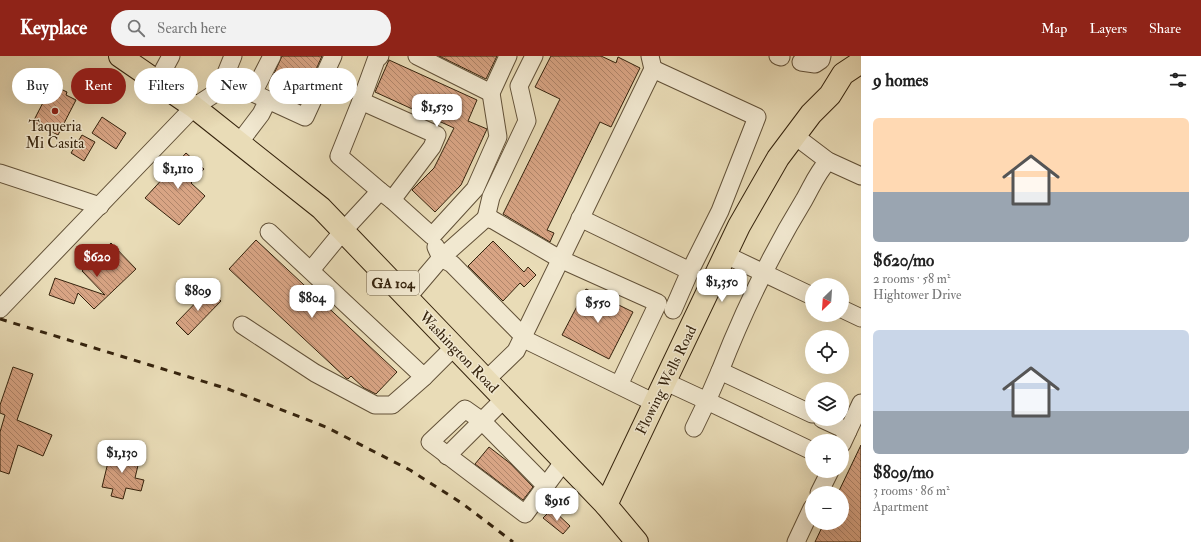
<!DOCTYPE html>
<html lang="en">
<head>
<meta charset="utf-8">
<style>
	body { margin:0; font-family:"IM FELL Double Pica",serif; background:#f2f2f2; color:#222; height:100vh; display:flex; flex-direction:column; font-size:15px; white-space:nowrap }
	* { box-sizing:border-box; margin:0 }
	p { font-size:13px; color:#767676 }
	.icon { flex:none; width:22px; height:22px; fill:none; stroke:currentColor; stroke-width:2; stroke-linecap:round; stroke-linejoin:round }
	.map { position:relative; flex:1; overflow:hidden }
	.panel { display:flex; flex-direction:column; background:#fff; width:340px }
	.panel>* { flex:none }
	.hud { position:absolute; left:12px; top:12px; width:380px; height:36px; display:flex; gap:8px }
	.needle { width:26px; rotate:205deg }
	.controls { position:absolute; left:805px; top:222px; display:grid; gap:8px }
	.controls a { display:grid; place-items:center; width:44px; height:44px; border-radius:50%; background:#fff; box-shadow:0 4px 16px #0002; font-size:20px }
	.price { position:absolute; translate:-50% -34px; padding:0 9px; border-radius:8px; background:#fff; color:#222; font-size:13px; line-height:26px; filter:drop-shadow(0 1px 2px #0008) }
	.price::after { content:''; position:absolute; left:50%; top:24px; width:12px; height:9px; margin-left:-6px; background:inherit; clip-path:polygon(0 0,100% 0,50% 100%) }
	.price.on { background:#8f2418; color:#fff }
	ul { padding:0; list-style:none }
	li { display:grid; align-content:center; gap:8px; height:212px; padding:0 12px }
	li span { display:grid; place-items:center; height:124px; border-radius:6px; color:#555 }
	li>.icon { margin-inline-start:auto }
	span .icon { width:72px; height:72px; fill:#fffc; stroke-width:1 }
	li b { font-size:17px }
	h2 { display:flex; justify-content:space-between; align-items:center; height:48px; padding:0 12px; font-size:17px }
	.pill { padding:0 14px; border-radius:18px; background:#fff; box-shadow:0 4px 16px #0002; font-size:14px; line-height:36px }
	.pill.on { background:#8f2418; color:#fff }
	header { display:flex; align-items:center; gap:24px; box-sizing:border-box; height:56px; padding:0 20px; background:#8f2418; color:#fff }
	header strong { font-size:19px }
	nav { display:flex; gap:22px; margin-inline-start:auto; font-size:14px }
	.search { width:280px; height:36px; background:#f2f2f2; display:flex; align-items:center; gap:10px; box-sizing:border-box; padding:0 14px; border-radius:22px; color:#767676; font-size:15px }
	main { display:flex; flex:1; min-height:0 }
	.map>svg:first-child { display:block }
	.building { fill:url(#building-back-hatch); stroke:#35230d }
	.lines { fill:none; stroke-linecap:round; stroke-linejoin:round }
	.minor-casing { stroke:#625138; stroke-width:19 }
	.major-casing { stroke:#35230d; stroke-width:24 }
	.minor { stroke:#f1e8d0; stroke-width:17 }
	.major { stroke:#e9dcb7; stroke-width:22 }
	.rail { stroke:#35230d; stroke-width:3; stroke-dasharray:7 7; stroke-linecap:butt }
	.poi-dot { fill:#8f2418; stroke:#f1e8d0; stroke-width:1.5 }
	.labels { text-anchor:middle; stroke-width:3; stroke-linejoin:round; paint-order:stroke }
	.shield { fill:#f1e8d0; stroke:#6d5e48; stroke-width:1 }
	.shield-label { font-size:14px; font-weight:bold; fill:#35230d }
	.poi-label { font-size:15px; fill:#35230d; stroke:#f1e8d0 }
	.street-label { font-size:15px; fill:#35230d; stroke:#f1e8d0 }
</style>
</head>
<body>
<header>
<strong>Keyplace</strong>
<div class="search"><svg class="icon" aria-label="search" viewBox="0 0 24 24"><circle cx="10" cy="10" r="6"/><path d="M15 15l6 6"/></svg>Search here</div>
<nav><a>Map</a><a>Layers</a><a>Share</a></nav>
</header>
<main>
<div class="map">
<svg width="861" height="486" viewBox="0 0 861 486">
	<defs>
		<pattern id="building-back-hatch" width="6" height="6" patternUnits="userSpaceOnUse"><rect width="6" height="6" fill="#d8a484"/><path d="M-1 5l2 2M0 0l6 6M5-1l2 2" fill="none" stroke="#b0856a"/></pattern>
	</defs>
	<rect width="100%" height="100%" fill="#e9dcb7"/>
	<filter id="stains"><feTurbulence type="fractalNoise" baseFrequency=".005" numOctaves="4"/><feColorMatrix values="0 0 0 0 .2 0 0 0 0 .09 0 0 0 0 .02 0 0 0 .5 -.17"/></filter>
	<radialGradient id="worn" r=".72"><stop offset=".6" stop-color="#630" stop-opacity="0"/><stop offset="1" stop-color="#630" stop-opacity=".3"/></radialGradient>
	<g class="building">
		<polygon points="282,0 322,0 306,36 282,28 284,25 273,20"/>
		<polygon points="439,0 497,0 486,23"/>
		<polygon points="551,0 601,0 616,7 618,1 640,12 611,71 600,66 547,174 554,177 550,186 503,158 560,43 535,31"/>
		<polygon points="389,4 477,44 468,65 487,73 461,129 435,156 412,134 434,112 454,72 375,36"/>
		<polygon points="52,29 67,36 66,39 76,44 58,79 33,66"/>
		<polygon points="102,61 126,77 116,93 92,77"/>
		<polygon points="82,79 95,86 84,105 71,97"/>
		<polygon points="186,97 204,113 191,127 205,140 179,169 145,142"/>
		<polygon points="256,184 397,316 376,338 364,332 351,320 348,323 346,322 229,213"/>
		<polygon points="493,185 524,216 528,211 536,219 524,231 520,227 503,245 468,210"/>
		<polygon points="111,187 136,213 94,253 78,237 74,248 49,239 55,222 105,239 82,215"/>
		<polygon points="209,233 221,245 188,279 176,267"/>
		<polygon points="586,233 633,256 609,303 562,279"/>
		<polygon points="13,311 33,318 17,364 52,379 43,400 18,389 9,418 0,415 0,376 5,359 0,357 0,349"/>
		<polygon points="861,389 861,486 815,486 824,467 842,467 842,437 838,437"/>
		<polygon points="489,391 511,408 533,431 523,444 475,408"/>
		<polygon points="111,394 140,401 135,422 144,424 141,435 126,432 123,443 111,440 113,433 102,431"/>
		<polygon points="552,453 570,470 563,478 543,462"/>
	</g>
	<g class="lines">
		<g class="minor-casing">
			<g id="minor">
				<polyline points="417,0 491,37 508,0"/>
				<polyline points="778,0 781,1"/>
				<polyline points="801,6 815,8 821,4 822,0"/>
				<polyline points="157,26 171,0"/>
				<polyline points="268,44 305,61 333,0"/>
				<polyline points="361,45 339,100 380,135"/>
				<polyline points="795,80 828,105 861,120"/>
				<polyline points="239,87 261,58 268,44 253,37 272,0"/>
				<polyline points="0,117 100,150"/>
				<polyline points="392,144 432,180 475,133 498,81 491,37"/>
				<polyline points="486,162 491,141 527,65 519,30 534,0"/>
				<polyline points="580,162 690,215 720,155 757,61 653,13"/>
				<polyline points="269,176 424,321 454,291"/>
				<polyline points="726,199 812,240"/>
				<polyline points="311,214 343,175 380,135 392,144 432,91 437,79 361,45 376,4 380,0"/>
				<polyline points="407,242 441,202 436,191"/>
				<polyline points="0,253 194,51 214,38 220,32 233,0"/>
				<polyline points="842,253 861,262"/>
				<polyline points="673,254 690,215"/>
				<polyline points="242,269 315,317 375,349 392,349 424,321"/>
				<path d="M720,315C743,256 771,198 804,144C812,130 817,117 828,105"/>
				<polyline points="486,324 516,295 653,13 650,0"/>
				<polyline points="666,326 707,345 720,315 812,358"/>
				<polyline points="619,329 658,247 560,203 493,164 486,162 441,202 452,208 528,285 655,347"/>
				<polyline points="822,363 848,375"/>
				<polyline points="694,372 707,345 812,395"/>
				<polyline points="842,388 861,347"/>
				<polyline points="447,400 504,343"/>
				<polyline points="546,430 482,365 465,353 430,386 525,458 564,405"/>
				<polyline points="819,437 830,415"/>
				<polyline points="796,486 812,452"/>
			</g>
		</g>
		<g class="major-casing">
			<g id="major">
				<polyline points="120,0 194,51 321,152 606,449 637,486"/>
				<polyline points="606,449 739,170 778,102 811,58 830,39 843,18 861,6"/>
			</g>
		</g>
		<use href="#minor" class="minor"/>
		<use href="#major" class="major"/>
		<polyline class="rail" points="0,263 228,333 326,371 410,414 463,448 513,486"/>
	</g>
	<circle class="poi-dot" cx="55" cy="55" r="4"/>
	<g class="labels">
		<rect class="shield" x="367" y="215" width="52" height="24" rx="3"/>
		<g class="shield-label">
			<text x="393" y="232">GA 104</text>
		</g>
		<g class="poi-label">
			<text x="55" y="75">Taqueria<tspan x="55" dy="17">Mi Casita</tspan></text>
		</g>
		<g class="street-label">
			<text transform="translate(459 296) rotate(46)" y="5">Washington Road</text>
			<text transform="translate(666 324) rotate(-64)" y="5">Flowing Wells Road</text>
		</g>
	</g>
	<rect width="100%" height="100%" filter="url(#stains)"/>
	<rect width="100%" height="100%" fill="url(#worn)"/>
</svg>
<div class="controls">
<a><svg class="needle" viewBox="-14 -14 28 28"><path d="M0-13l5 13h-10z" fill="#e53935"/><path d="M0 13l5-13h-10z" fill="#767676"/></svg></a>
<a><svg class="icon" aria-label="locate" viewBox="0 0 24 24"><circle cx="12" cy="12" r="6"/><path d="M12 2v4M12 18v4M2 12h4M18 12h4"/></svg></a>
<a><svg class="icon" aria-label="layers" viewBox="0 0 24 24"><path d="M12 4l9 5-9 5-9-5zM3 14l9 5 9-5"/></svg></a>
<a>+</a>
<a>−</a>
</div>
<b class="price" style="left:437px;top:72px">$1,530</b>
<b class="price" style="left:178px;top:134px">$1,110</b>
<b class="price on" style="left:97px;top:222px">$620</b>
<b class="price" style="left:722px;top:247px">$1,350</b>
<b class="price" style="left:198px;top:256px">$809</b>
<b class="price" style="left:312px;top:263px">$804</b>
<b class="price" style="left:598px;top:268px">$550</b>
<b class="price" style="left:122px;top:418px">$1,130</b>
<b class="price" style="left:557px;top:466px">$916</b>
<div class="hud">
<a class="pill">Buy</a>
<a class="pill on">Rent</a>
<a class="pill">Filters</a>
<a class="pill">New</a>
<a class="pill">Apartment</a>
</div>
</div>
<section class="panel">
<h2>9 homes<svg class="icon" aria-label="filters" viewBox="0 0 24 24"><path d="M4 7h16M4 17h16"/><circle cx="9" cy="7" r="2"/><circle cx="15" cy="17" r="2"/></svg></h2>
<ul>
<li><span style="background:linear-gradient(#ffd9b3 60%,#9aa5b1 0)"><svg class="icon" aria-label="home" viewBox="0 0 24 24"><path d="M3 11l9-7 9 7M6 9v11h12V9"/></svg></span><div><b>$620/mo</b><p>2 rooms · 58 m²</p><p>Hightower Drive</p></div></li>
<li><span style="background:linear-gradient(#c9d6e8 65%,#9aa5b1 0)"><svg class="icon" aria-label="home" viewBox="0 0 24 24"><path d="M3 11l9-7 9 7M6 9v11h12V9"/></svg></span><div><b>$809/mo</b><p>3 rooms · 86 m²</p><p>Apartment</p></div></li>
</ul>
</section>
</main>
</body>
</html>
